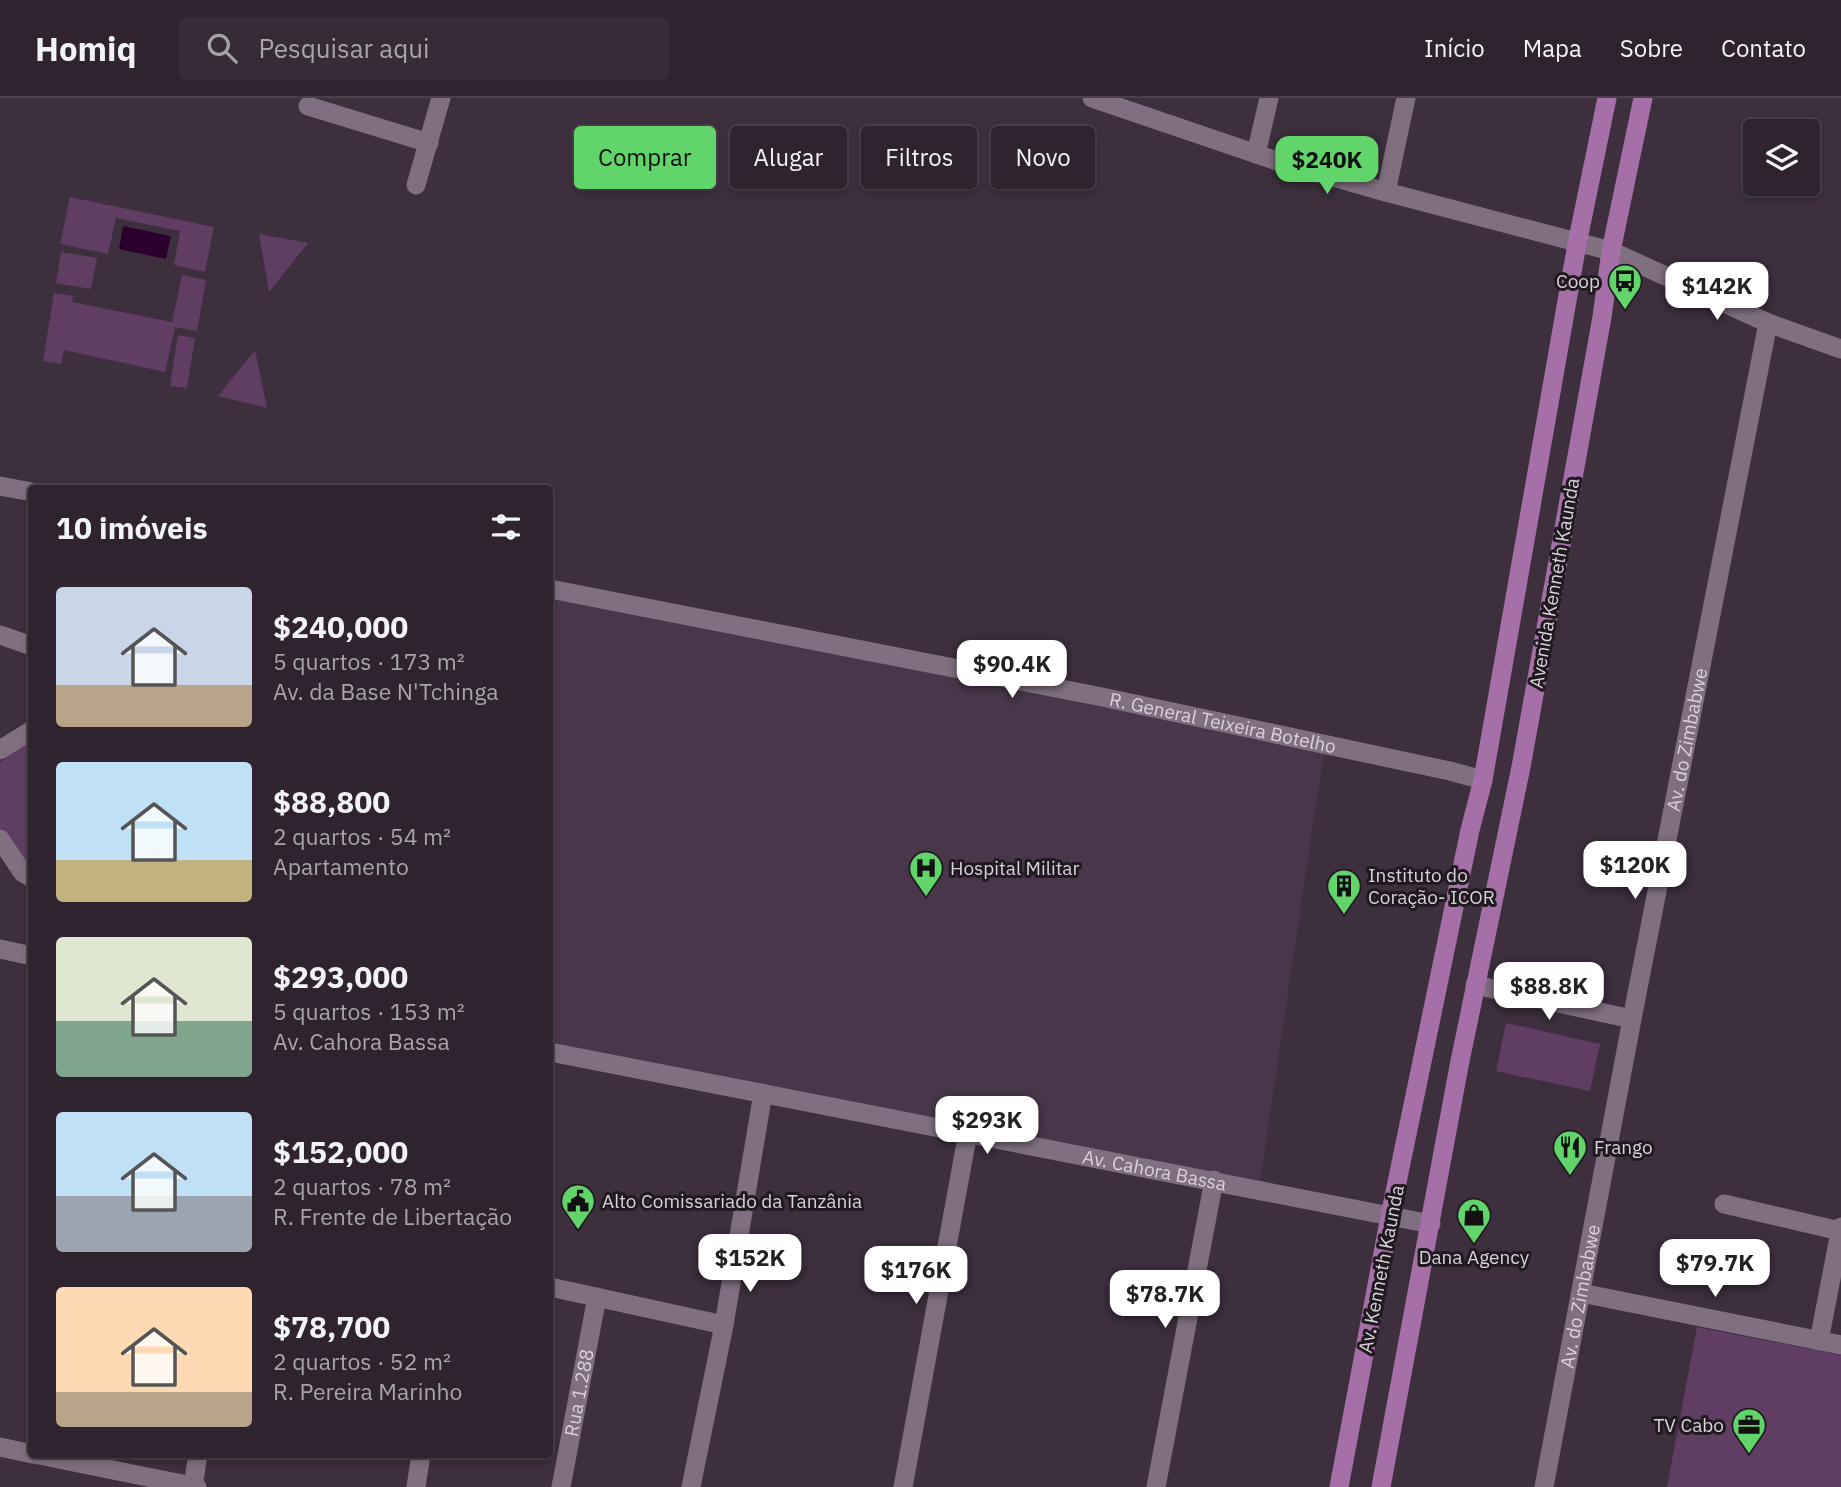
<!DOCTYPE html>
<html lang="pt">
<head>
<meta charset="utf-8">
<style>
	body { margin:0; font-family:"IBM Plex Sans",sans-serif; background:#362b36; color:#f1f3f6; height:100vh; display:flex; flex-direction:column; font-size:26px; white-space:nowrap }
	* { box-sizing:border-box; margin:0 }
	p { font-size:23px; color:#a7a4aa }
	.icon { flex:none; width:38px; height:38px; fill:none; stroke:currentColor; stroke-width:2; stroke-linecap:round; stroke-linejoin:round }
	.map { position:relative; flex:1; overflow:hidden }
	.details { position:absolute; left:28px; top:387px; width:525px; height:973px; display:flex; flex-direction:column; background:#2e232e; border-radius:7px; box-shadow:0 4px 10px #0003,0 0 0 2px #49404a }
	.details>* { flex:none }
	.guide { position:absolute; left:574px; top:28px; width:665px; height:63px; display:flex; gap:14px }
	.fabs { position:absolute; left:1743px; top:21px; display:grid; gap:14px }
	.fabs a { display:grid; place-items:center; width:77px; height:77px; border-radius:7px; background:#2e232e; box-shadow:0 4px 10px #0003,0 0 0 2px #49404a; font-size:35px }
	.price { position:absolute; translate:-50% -60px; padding:0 16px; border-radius:14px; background:#fff; color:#222; font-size:23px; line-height:46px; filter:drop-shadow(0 2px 4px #0008) }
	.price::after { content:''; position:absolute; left:50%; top:42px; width:21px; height:16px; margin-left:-10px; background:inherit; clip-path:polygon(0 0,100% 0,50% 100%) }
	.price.active { background:#61d46a; color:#111 }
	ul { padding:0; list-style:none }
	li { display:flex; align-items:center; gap:21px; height:175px; padding:0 28px }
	li span { display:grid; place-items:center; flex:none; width:196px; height:140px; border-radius:7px; color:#555 }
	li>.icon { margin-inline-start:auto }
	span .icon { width:84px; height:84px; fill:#fffc; stroke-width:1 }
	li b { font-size:30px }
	h2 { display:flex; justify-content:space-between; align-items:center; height:84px; padding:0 28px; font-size:30px }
	.tag { padding:0 24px; border-radius:7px; background:#2e232e; box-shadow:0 4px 10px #0003,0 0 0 2px #49404a; font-size:24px; line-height:63px }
	.tag.active { background:#61d46a; color:#111 }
	header { display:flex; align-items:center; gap:42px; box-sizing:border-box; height:98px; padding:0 35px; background:#2e232e; border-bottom:2px solid #49404a }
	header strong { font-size:33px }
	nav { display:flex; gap:38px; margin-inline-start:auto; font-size:24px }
	.search { width:490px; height:63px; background:#362b36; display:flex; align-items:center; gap:18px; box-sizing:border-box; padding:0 24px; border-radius:7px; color:#a7a4aa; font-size:26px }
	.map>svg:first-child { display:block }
	.built { fill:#49364a }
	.green { fill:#603d62 }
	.water { fill:#2b002f }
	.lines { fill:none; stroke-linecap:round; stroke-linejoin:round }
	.minor { stroke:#806f80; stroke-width:19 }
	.tertiary { stroke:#806f80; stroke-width:19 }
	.primary { stroke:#a570a8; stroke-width:19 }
	.labels { text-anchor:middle; stroke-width:6; stroke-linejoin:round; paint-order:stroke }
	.poi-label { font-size:19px; fill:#dad1db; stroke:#201a20; text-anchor:start }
	.street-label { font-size:19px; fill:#dad1db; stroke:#201a20 }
</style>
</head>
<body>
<header>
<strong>Homiq</strong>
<div class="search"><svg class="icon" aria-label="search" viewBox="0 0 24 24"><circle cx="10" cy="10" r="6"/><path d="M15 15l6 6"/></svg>Pesquisar aqui</div>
<nav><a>Início</a><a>Mapa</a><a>Sobre</a><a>Contato</a></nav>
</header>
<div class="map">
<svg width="1841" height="1389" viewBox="0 0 1841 1389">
	<rect width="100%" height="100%" fill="#3d2f3e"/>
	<polygon class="built" points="550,494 1324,653 1260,1083 550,946"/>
	<g class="green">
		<polygon points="70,99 214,129 205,174 174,167 180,133 116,120 108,156 60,146"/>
		<polygon points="259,136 308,145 269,194"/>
		<polygon points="61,154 97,160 91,191 56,185"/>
		<polygon points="182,177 206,182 197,233 175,229 165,274 64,252 61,266 43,263 54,195 73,198 72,204 172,224"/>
		<polygon points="178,237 195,240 187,290 170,288"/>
		<polygon points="255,252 267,310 218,298"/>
		<polygon points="31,643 31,773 29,775 0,731 0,664"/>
		<polygon points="1506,925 1600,946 1590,993 1496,973"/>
		<polygon points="1697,1229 1841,1257 1841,1389 1667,1389"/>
	</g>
	<polygon class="water" points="123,128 171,138 166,161 119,151"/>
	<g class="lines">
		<g class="minor">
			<polyline points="1092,0 1277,63 1386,94 1611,153 1768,225 1841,251"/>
			<polyline points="308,8 429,45"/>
			<polyline points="1256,56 1269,0"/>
			<polyline points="416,87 441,0"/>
			<polyline points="1386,94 1406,0"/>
			<polyline points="0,537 32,548"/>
			<polyline points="0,652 32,632"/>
			<polyline points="0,741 23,775 32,780"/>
			<polyline points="0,851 32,858"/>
			<polyline points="1475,887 1632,921"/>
			<path id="s1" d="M550,954L1431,1126"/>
			<polyline points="1724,1106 1840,1133"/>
			<polyline points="550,1189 724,1227"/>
			<polyline points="1581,1195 1841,1247"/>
			<polyline points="1819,1243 1841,1129"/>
			<polyline points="0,1349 32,1356"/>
			<polyline points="34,1356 197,1389"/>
			<polyline points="193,1389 198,1356"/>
			<polyline points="416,1389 421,1356"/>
			<path id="s2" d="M561,1389L597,1199"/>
			<polyline points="691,1389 724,1227 763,995"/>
			<polyline points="903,1389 968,1034"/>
			<polyline points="1156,1389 1214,1082"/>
			<path id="s3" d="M1544,1389L1632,921L1768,225"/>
		</g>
		<g class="tertiary">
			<polyline points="0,388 32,394"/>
			<path id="s4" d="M550,491L1102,599L1450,673L1483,682"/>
		</g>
		<g class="primary">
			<polyline points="1339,1389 1390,1118 1470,732 1483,682 1577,146 1607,0"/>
			<polyline points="1381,1389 1459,968 1521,669 1602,219 1611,153 1643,0"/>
		</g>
	</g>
	<defs>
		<g id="bus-pin" transform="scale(1.75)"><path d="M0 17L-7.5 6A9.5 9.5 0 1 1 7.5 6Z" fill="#61d46a" stroke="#201a20"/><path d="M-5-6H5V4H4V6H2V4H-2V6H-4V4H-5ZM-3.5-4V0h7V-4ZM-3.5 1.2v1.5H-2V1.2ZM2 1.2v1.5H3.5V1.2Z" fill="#111"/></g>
		<g id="hospital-pin" transform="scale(1.75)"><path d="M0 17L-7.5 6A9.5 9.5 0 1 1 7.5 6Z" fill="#61d46a" stroke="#201a20"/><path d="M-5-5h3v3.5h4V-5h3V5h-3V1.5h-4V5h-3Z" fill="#111"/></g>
		<g id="building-pin" transform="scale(1.75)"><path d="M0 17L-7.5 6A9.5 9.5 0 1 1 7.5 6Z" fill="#61d46a" stroke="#201a20"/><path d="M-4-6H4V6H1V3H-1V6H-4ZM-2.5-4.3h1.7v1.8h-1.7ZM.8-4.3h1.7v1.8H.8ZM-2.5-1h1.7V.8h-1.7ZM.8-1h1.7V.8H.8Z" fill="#111"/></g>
		<g id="restaurant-pin" transform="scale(1.75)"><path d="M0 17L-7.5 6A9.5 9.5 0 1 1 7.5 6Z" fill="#61d46a" stroke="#201a20"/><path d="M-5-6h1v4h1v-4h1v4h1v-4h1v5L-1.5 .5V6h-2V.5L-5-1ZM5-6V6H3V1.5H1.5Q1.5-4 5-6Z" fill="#111"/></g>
		<g id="civic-pin" transform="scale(1.75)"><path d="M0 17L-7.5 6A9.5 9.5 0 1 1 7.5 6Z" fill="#61d46a" stroke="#201a20"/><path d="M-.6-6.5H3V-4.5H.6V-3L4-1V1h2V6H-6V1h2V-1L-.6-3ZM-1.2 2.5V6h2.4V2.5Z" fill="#111"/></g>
		<g id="shop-pin" transform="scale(1.75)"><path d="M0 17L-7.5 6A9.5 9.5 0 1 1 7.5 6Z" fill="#61d46a" stroke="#201a20"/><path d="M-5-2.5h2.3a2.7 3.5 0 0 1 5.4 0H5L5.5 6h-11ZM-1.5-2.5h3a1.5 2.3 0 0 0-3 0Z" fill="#111"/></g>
		<g id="office-pin" transform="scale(1.75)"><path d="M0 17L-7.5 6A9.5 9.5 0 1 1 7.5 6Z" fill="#61d46a" stroke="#201a20"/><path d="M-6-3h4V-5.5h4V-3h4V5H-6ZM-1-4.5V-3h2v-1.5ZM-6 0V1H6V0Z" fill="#111"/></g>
	</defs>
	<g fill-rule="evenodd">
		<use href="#bus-pin" x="1625" y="183"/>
		<use href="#hospital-pin" x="926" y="770"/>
		<use href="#building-pin" x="1344" y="788"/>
		<use href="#restaurant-pin" x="1570" y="1049"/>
		<use href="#civic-pin" x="578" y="1103"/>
		<use href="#shop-pin" x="1474" y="1117"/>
		<use href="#office-pin" x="1749" y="1327"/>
	</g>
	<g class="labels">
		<g class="poi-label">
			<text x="1600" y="190" text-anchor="end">Coop</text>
			<text x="950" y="777">Hospital Militar</text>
			<text x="1368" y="784">Instituto do<tspan x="1368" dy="22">Coração- ICOR</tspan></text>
			<text x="1594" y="1056">Frango</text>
			<text x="602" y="1110">Alto Comissariado da Tanzânia</text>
			<text x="1474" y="1166" text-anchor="middle">Dana Agency</text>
			<text x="1724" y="1334" text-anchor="end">TV Cabo</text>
		</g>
		<g class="street-label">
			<text transform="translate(1554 485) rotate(-80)" y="7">Avenida Kenneth Kaunda</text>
			<text dy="7" stroke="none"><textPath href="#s4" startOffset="686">R. General Teixeira Botelho</textPath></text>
			<text dy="7" stroke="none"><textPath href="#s3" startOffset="761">Av. do Zimbabwe</textPath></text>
			<text dy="7" stroke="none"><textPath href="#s1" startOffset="616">Av. Cahora Bassa</textPath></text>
			<text transform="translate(1381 1171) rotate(-79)" y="7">Av. Kenneth Kaunda</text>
			<text dy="7" stroke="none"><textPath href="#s3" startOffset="194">Av. do Zimbabwe</textPath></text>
			<text dy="7" stroke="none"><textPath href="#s2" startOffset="96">Rua 1.288</textPath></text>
		</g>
	</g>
</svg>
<div class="fabs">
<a><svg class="icon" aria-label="layers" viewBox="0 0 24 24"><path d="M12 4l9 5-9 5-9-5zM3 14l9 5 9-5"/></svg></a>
</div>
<b class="price active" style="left:1327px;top:98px">$240K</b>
<b class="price" style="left:1717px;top:224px">$142K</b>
<b class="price" style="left:1012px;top:602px">$90.4K</b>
<b class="price" style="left:1635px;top:803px">$120K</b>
<b class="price" style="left:1549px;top:924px">$88.8K</b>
<b class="price" style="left:987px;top:1058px">$293K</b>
<b class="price" style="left:750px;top:1196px">$152K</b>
<b class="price" style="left:1715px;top:1201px">$79.7K</b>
<b class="price" style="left:916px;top:1208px">$176K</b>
<b class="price" style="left:1165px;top:1232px">$78.7K</b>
<div class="guide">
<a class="tag active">Comprar</a>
<a class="tag">Alugar</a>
<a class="tag">Filtros</a>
<a class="tag">Novo</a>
</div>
<section class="details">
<h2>10 imóveis<svg class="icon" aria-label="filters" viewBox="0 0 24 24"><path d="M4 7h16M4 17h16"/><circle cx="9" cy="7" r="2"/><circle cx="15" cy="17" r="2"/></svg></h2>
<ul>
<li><span style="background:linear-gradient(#c9d6e8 70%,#b9a48a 0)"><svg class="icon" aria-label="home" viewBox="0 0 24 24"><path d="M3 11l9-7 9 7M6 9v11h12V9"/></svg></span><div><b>$240,000</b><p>5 quartos · 173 m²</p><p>Av. da Base N'Tchinga</p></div></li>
<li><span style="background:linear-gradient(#bfe0f5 70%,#c2b280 0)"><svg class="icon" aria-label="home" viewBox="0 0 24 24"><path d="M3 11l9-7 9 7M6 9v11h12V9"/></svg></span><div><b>$88,800</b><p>2 quartos · 54 m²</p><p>Apartamento</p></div></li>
<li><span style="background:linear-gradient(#dfe7d0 60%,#7fa58c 0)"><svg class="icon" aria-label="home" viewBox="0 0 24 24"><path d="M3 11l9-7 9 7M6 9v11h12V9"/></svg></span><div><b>$293,000</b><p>5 quartos · 153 m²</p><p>Av. Cahora Bassa</p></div></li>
<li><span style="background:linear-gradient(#bfe0f5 60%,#9aa5b1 0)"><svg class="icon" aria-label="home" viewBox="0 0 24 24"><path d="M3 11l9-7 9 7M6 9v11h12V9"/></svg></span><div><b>$152,000</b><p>2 quartos · 78 m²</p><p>R. Frente de Libertação</p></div></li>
<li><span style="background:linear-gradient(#ffd9b3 75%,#b9a48a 0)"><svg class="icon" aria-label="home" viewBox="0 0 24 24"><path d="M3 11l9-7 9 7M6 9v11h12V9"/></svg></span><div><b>$78,700</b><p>2 quartos · 52 m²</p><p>R. Pereira Marinho</p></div></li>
</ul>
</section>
</div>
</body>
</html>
